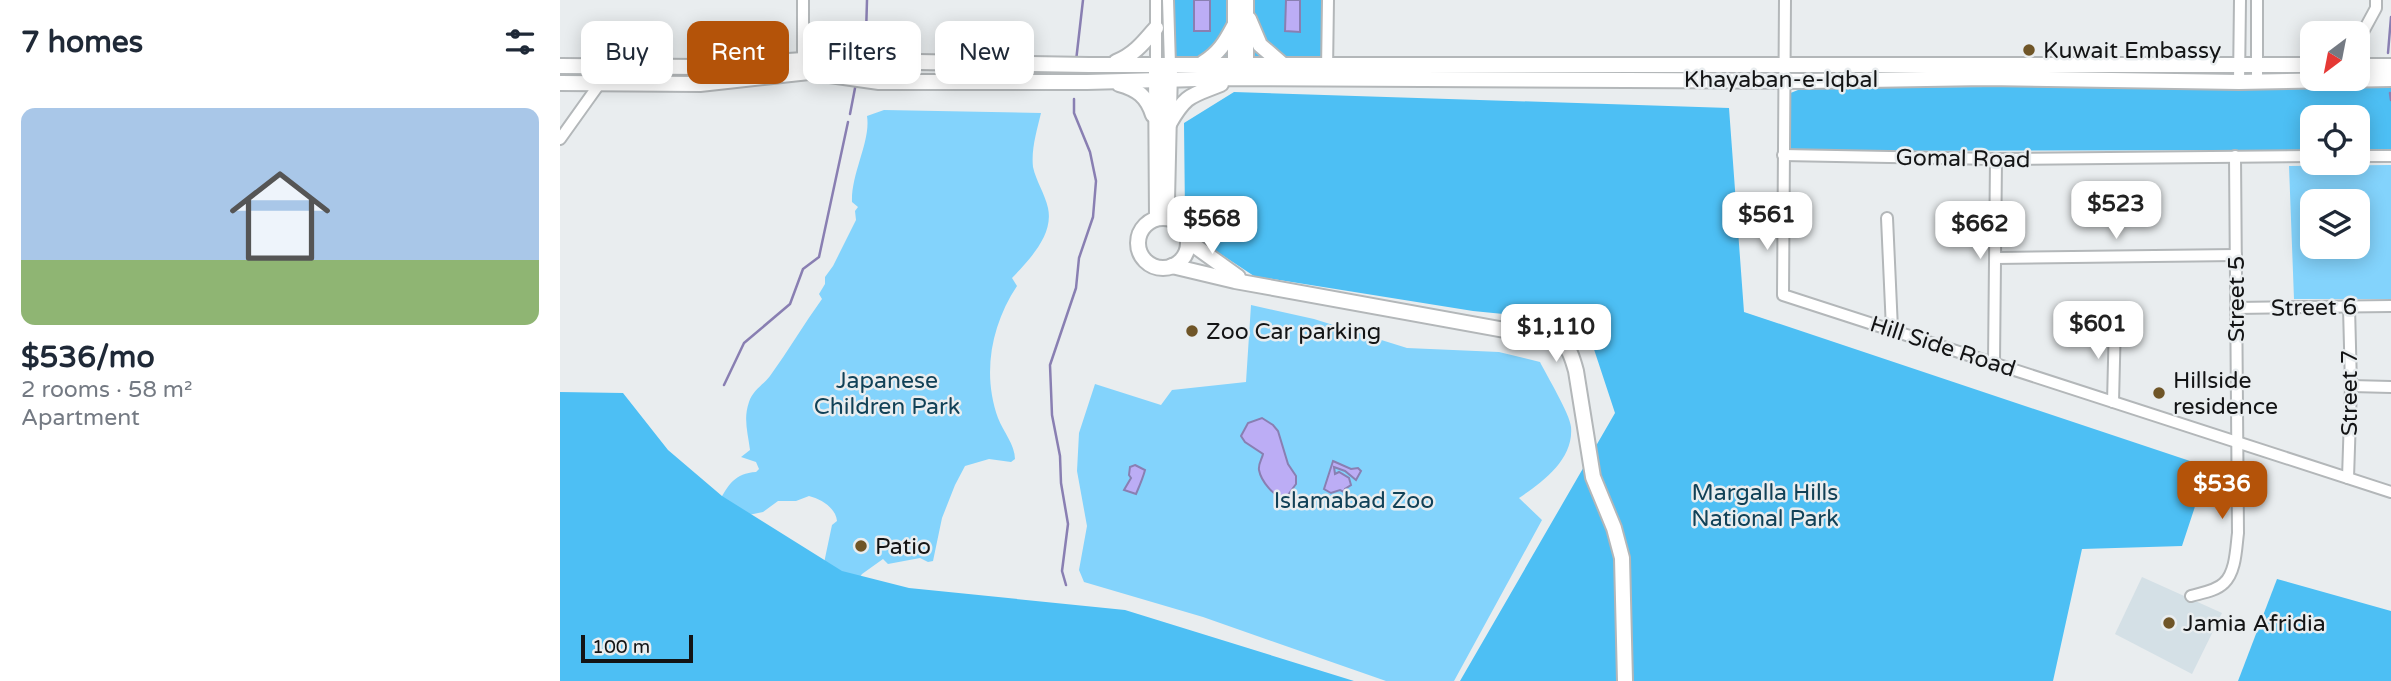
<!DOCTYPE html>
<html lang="en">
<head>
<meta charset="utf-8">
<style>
	body { margin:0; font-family:"Varela Round",sans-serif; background:#f2f2f3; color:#1f2937; height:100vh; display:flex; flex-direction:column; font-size:26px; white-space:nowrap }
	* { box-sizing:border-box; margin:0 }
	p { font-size:23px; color:#747a83 }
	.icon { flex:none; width:38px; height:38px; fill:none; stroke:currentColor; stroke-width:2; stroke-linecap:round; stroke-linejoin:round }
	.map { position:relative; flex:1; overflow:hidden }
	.details { display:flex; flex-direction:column; background:#fff; width:560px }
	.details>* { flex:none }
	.guide { position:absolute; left:21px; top:21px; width:665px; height:63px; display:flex; gap:14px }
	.needle { width:46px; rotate:212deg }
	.fabs { position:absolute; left:1740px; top:21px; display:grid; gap:14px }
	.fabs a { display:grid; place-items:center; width:70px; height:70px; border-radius:14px; background:#fff; box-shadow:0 4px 18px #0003; font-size:35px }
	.scale { position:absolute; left:21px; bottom:18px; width:112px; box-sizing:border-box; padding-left:7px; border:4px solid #131415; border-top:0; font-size:19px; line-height:24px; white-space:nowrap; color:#131415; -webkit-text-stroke:5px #e9edef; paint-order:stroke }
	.price { position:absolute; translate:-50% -60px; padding:0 16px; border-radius:14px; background:#fff; color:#222; font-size:23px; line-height:46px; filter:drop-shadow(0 2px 4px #0008) }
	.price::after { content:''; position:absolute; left:50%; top:42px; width:21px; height:16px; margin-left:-10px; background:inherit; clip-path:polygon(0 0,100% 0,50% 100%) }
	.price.selected { background:#b45309; color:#fff }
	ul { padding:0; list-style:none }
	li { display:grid; align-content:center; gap:14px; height:371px; padding:0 21px }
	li+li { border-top:2px solid #e0e1e3 }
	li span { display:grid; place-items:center; height:217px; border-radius:14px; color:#555 }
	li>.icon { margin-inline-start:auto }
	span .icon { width:126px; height:126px; fill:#fffc; stroke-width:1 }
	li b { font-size:30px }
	h2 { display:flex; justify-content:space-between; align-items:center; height:84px; padding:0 21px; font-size:30px }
	.tag { padding:0 24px; border-radius:14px; background:#fff; box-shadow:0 4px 18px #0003; font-size:24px; line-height:63px }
	.tag.selected { background:#b45309; color:#fff }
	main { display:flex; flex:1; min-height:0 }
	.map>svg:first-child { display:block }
	.built { fill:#d4e0e6 }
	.green { fill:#83d3fc; fill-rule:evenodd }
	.forest { fill:#4dbff4 }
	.water { fill:#bcadf5; stroke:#897fb2; stroke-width:2 }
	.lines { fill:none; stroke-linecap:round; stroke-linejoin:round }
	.stream { stroke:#897fb2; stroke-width:2.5 }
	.minor-casing { stroke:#b3b7b9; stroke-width:14 }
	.major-casing { stroke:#b3b7b9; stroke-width:18 }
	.minor { stroke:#fff; stroke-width:10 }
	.major { stroke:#fff; stroke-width:14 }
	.poi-dot { fill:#6f5527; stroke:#e9edef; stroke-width:2.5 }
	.labels { text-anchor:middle; stroke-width:5; stroke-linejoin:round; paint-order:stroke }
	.poi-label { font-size:23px; fill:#131415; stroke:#e9edef; text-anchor:start }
	.street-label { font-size:23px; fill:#131415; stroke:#e9edef }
	.park-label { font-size:23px; fill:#114157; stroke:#e9edef }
</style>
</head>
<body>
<main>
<section class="details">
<h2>7 homes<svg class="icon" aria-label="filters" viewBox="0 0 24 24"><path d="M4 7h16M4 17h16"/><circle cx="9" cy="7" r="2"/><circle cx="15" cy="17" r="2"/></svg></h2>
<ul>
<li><span style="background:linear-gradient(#a9c7e8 70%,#8fb573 0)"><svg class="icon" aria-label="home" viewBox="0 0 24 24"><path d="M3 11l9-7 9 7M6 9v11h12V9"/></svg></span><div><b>$536/mo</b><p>2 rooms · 58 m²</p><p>Apartment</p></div></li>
</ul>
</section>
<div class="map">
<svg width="1831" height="681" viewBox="0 0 1831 681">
	<rect width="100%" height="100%" fill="#e9edef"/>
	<polygon class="built" points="1582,577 1662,613 1632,674 1555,634"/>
	<g class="green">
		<path d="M324,110L481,113C477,130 471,149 473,167C476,181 485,194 488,208C494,235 469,260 452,278L457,286C431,325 422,374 438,418C443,431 455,445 455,459L451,462L429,459L405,466L395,485L382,518L373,561L368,562L360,558L328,564L323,559L302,574L297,581L264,563L272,525L277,521C276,508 261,499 249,496L236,501H218L203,512L174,518L159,502C168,485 175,473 196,472L199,469L196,462L181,457L190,450C188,433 183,419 189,402C193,390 203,385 210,376C228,351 244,324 262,299L259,294L265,284V277L273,266L296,220L295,211L298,207L292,202C291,173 311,141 307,116Z"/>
		<path d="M1831,165V299H1734L1729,166ZM1752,201H1797V247H1752Z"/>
		<path d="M691,305L754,319L847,348L939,352L980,362C987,376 1010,414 1011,427C1014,459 983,482 959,498L982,520L894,681H826L643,617L524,582L519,570L527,526L517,471L519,433L535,384L601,405L612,390L686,382Z"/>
	</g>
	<g class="forest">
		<rect x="606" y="0" width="157" height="57"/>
		<polygon points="1831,85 1831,150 1797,150 1797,117 1752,117 1752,150 1229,151 1228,94 1243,88"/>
		<polygon points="674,92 1169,108 1184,312 1648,467 1622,546 1522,549 1493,681 900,681 1055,413 1025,322 913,311 694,276 650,247 625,215 624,123"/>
		<polygon points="0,392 63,393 108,450 162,496 282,571 349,588 565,610 794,681 0,681"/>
		<polygon points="1717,579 1831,611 1831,681 1678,681"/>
	</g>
	<g class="water">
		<rect x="634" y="0" width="16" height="31"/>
		<polygon points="726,0 740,0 740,32 725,31"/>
		<path d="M702,418L713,425L718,431L728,464L736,476V484L725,499C714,497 701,481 699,470C698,464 702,459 703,454L685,442L681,436L688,423Z"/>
		<polygon points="773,461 791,469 798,468 801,471 796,480 785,471 774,467 775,474 779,472 789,478 791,485 785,489 784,492 780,490 771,493 764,489"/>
		<path d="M575,465L585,470C583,478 579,487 576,494L564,490L571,478L569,475L570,467Z"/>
	</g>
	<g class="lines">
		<g class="stream">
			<polyline points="1828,53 1831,17"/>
			<polyline points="302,56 306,35 307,0"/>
			<polyline points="516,61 523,0"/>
			<polyline points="1830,93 1831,100"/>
			<polyline points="290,114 296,83"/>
			<polyline points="164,385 184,343 230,304 243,269 259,257 288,122"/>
			<polyline points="506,585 502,571 508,524 501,483 500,456 492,415 490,365 516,288 519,258 533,217 536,181 530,152 514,113 514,99"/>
		</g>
		<g class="minor-casing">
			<g id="minor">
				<polyline points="608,0 610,65"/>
				<polyline points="1225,0 1223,295 1831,492"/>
				<polyline points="1697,0 1697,81"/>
				<polyline points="1797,43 1816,8 1816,0"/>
				<polyline points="243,60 243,0"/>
				<polyline points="596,64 596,0"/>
				<polyline points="767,71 768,0"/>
				<polyline points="1679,82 1680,0"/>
				<polyline points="0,139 40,83 41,67"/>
				<polyline points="1223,155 1436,159 1752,156"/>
				<polyline points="1797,156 1831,156"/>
				<polyline points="1327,218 1332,329"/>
				<polyline points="1436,258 1676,255"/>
				<polyline points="1676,308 1831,306"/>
				<polyline points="1434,363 1436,159"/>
				<polyline points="1791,386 1831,387"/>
				<polyline points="1553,402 1555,321"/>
				<polyline points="1788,478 1791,386 1789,307"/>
				<path d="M1631,596C1641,593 1656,591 1664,583C1676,572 1676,548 1678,533L1675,156"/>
			</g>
		</g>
		<g class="major-casing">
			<g id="major">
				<polyline points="689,19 700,45 721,63"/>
				<path d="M556,62C574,55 584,42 596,28"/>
				<path d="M643,63C659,53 665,43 674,26"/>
				<polyline points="0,66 143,67 243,60 529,65 1752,65"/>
				<polyline points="1797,66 1831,66"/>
				<polyline points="686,71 686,0"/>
				<polyline points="596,72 597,218"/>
				<polyline points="675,72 675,0"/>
				<polyline points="0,83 140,84 249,72 319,82 527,82 674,78 1247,81 1426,78 1679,82 1831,79"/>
				<path d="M559,84C577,89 587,96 593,115"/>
				<path d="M609,124C626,94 631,96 661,84"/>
				<circle cx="603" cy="243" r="25"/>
				<polyline points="609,218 607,200 610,69"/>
				<polyline points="628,241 678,277"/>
				<path d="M612,266L675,281L972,335C1003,337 1008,341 1016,371L1033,477L1054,528L1062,558L1065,681"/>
			</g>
		</g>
		<use href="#minor" class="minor"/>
		<use href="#major" class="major"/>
	</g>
	<g class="poi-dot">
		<circle cx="1469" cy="50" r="7"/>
		<circle cx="632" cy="331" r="7"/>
		<circle cx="1599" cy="393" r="7"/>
		<circle cx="301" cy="546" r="7"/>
		<circle cx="1609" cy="623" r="7"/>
	</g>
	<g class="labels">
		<g class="poi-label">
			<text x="1483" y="58">Kuwait Embassy</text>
			<text x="646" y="339">Zoo Car parking</text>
			<text x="1613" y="388">Hillside<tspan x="1613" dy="26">residence</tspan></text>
			<text x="315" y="554">Patio</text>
			<text x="1623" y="631">Jamia Afridia</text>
		</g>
		<g class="street-label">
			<text x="1221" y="87">Khayaban-e-Iqbal</text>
			<text transform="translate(1403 158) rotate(1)" y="8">Gomal Road</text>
			<text transform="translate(1676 299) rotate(-90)" y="8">Street 5</text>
			<text transform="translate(1754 307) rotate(-1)" y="8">Street 6</text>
			<text transform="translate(1383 346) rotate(18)" y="8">Hill Side Road</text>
			<text transform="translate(1789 393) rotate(-90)" y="8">Street 7</text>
		</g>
		<g class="park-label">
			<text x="327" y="388">Japanese<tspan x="327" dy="26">Children Park</tspan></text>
			<text x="1205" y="500">Margalla Hills<tspan x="1205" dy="26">National Park</tspan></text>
			<text x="794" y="508">Islamabad Zoo</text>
		</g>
	</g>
</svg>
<div class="fabs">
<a><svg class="needle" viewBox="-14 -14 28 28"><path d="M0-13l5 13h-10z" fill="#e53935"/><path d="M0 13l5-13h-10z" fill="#747a83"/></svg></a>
<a><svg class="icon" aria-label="locate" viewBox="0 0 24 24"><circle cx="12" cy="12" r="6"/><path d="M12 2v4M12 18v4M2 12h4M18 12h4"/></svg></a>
<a><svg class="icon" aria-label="layers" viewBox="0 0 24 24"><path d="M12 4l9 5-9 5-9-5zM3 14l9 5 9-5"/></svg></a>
</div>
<div class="scale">100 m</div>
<b class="price" style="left:1556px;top:241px">$523</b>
<b class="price" style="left:1207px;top:252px">$561</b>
<b class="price" style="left:652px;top:256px">$568</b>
<b class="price" style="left:1420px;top:261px">$662</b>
<b class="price" style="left:1538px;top:361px">$601</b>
<b class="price" style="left:996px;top:364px">$1,110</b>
<b class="price selected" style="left:1662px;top:521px">$536</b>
<div class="guide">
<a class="tag">Buy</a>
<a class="tag selected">Rent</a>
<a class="tag">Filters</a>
<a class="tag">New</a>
</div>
</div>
</main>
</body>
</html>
